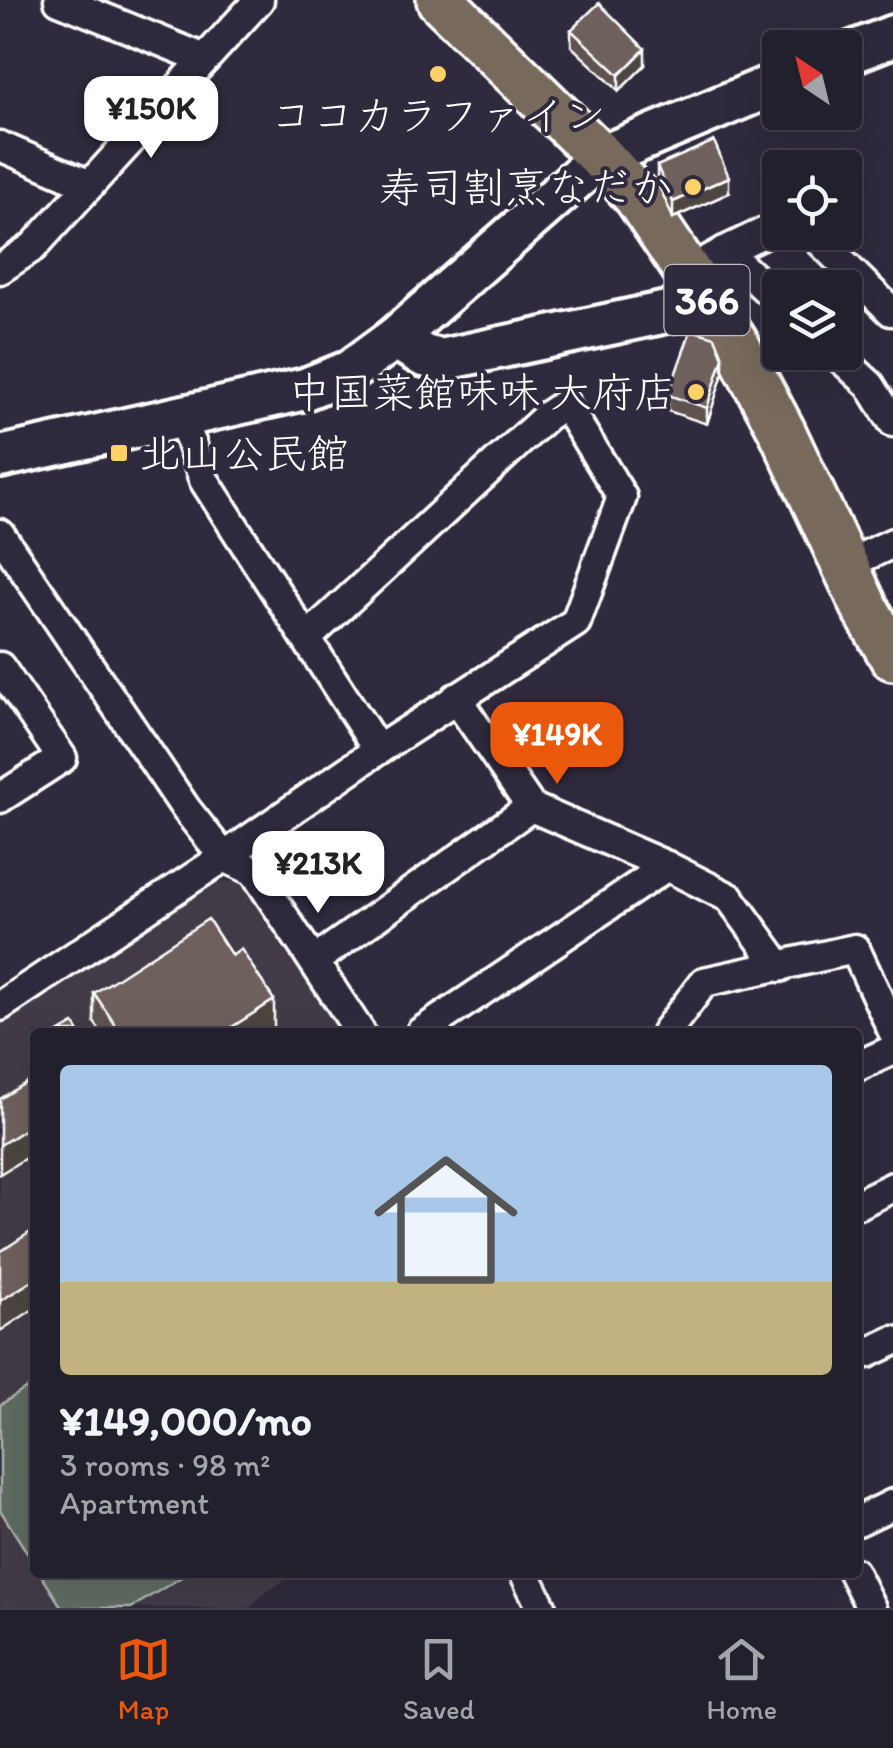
<!DOCTYPE html>
<html lang="en">
<head>
<meta charset="utf-8">
<style>
	body { margin:0; font-family:Itim,"Klee One",sans-serif; background:#2f2d3a; color:#f1f3f6; height:100vh; display:flex; flex-direction:column; font-size:38px; white-space:nowrap }
	* { box-sizing:border-box; margin:0 }
	p { font-size:32px; color:#a3a3aa }
	.icon { flex:none; width:55px; height:55px; fill:none; stroke:currentColor; stroke-width:2; stroke-linecap:round; stroke-linejoin:round }
	.map { position:relative; flex:1; overflow:hidden }
	.side { position:absolute; left:30px; top:1028px; width:832px; height:550px; display:flex; flex-direction:column; background:#23202e; border-radius:10px; box-shadow:0 10px 40px #0002,0 0 0 2px #403e4a }
	.side>* { flex:none }
	.needle { width:65px; rotate:325deg }
	.fabs { position:absolute; left:762px; top:30px; display:grid; gap:20px }
	.fabs a { display:grid; place-items:center; width:100px; height:100px; border-radius:10px; background:#23202e; box-shadow:0 10px 40px #0002,0 0 0 2px #403e4a; font-size:50px }
	.price { position:absolute; translate:-50% -85px; padding:0 22px; border-radius:20px; background:#fff; color:#222; font-size:32px; line-height:65px; filter:drop-shadow(0 2px 5px #0008) }
	.price::after { content:''; position:absolute; left:50%; top:60px; width:30px; height:22px; margin-left:-15px; background:inherit; clip-path:polygon(0 0,100% 0,50% 100%) }
	.price.active { background:#ea580c; color:#fff }
	ul { padding:0; list-style:none }
	li { display:grid; align-content:center; gap:20px; height:530px; padding:0 30px }
	li span { display:grid; place-items:center; height:310px; border-radius:10px; color:#555 }
	li>.icon { margin-inline-start:auto }
	span .icon { width:180px; height:180px; fill:#fffc; stroke-width:1 }
	li b { font-size:42px }
	.tabs { display:flex; justify-content:space-around; align-items:center; height:140px; border-top:2px solid #403e4a; background:#23202e; font-size:28px; color:#a3a3aa }
	.tabs a { display:grid; justify-items:center; gap:5px }
	.tabs .active { color:#ea580c }
	.map>svg:first-child { display:block }
	.built { fill:#423a47 }
	.green { fill:#5e6a60; stroke:#aeb4b0; stroke-width:2.5 }
	.lines { fill:none; stroke-linecap:round; stroke-linejoin:round }
	.minor-casing { stroke:#fff; stroke-width:35 }
	.secondary-casing { stroke:#fff; stroke-width:48 }
	.trunk-casing { stroke:#fff; stroke-width:52 }
	.minor { stroke:#2f2a3d; stroke-width:28 }
	.secondary { stroke:#2f2a3d; stroke-width:40 }
	.trunk { stroke:#77695c; stroke-width:45 }
	.wall { fill:#5f5350; stroke:#fff; stroke-width:2.5 }
	.shaded-wall { fill:#4d4441; stroke:#fff; stroke-width:2.5 }
	.building { fill:#6e615d; stroke:#fff; stroke-width:2.5 }
	.poi-dot { fill:#ffd166; stroke:#2f2a3d; stroke-width:4 }
	.labels { text-anchor:middle; stroke-width:8; stroke-linejoin:round; paint-order:stroke }
	.shield { fill:#2f2a3d; stroke:#c1bfc5; stroke-width:2.5 }
	.shield-label { font-size:40px; font-weight:bold; fill:#fff }
	.poi-label { font-size:42px; fill:#fff; stroke:#2f2a3d; text-anchor:end }
</style>
</head>
<body>
<div class="map">
<svg width="893" height="1608" viewBox="0 0 893 1608">
	<rect width="100%" height="100%" fill="#2f2a3d"/>
	<filter id="ink" filterUnits="userSpaceOnUse"><feTurbulence type="fractalNoise" baseFrequency=".01" numOctaves="2"/><feDisplacementMap in="SourceGraphic" scale="20" xChannelSelector="R" yChannelSelector="G"/><feConvolveMatrix kernelMatrix="1 2 1 2 8 2 1 2 1" color-interpolation-filters="sRGB"/></filter>
	<g filter="url(#ink)">
		<polygon class="built" points="201,878 248,884 345,1032 35,1032 35,1572 296,1573 260,1597 249,1608 0,1608 0,1019"/>
		<g class="green">
			<polygon points="35,1383 35,1565 0,1510 0,1405"/>
			<polygon points="40,1573 188,1573 131,1608 62,1608"/>
		</g>
		<g class="lines">
			<g class="minor-casing">
				<g id="minor">
					<polyline points="59,0 205,59"/>
					<polyline points="0,146 90,185"/>
					<polyline points="811,232 891,311"/>
					<polyline points="725,251 780,302"/>
					<polyline points="0,269 33,247 259,0"/>
					<polyline points="687,272 725,251 780,225"/>
					<polyline points="834,352 870,385 893,422"/>
					<polyline points="182,417 204,480 378,750"/>
					<polyline points="0,534 186,809 224,857 254,871 360,1032"/>
					<polyline points="846,565 893,543"/>
					<polyline points="0,667 62,758 0,798"/>
					<polyline points="456,698 531,807 667,866 730,898 780,967"/>
					<polyline points="314,961 531,807"/>
					<polyline points="0,1006 224,857 378,750 576,622 622,497 565,404 547,416 307,638"/>
					<polyline points="421,1032 667,866"/>
					<polyline points="666,1032 704,982 855,949 893,1031"/>
					<polyline points="858,1066 893,1050"/>
					<polyline points="858,1204 893,1187"/>
					<polyline points="868,1353 893,1341"/>
					<polyline points="858,1521 893,1504"/>
					<polyline points="524,1572 542,1608"/>
					<polyline points="853,1572 871,1608"/>
				</g>
			</g>
			<g class="secondary-casing">
				<g id="secondary">
					<polyline points="845,55 893,36"/>
					<polyline points="395,338 424,356 441,360 709,303"/>
					<polyline points="0,457 305,389 350,371 395,338 601,157 780,82"/>
				</g>
			</g>
			<g class="trunk-casing">
				<polyline id="trunk" points="440,0 601,157 637,197 734,341 782,431 865,608 893,657"/>
			</g>
			<use href="#minor" class="minor"/>
			<use href="#secondary" class="secondary"/>
			<use href="#trunk" class="trunk"/>
		</g>
		<g class="wall">
			<polygon points="571,30 645,65 619,91 571,46"/>
			<polygon points="657,166 729,193 673,218 657,181"/>
			<polygon points="723,373 707,424 668,411 668,395"/>
			<polygon points="94,993 274,1030 270,1032 101,1032 94,1022"/>
		</g>
		<g class="shaded-wall">
			<polygon points="645,49 645,65 619,91 619,75"/>
			<polygon points="729,177 729,193 673,218 673,202"/>
			<polygon points="723,357 723,373 707,424 707,408"/>
			<polygon points="274,1000 274,1030 270,1032 224,1032"/>
			<polygon points="35,1123 35,1152 0,1174 0,1145"/>
			<polygon points="35,1279 35,1308 0,1331 0,1301"/>
		</g>
		<g class="building">
			<polygon points="599,3 645,49 619,75 571,30"/>
			<polygon points="714,141 729,177 673,202 657,166"/>
			<polygon points="691,330 715,337 723,357 707,408 668,395"/>
			<polygon points="208,919 232,956 241,949 274,1000 224,1032 120,1032 94,993"/>
			<polygon points="74,1024 79,1032 60,1032"/>
			<polygon points="35,1077 35,1123 0,1145 0,1099"/>
			<polygon points="35,1229 35,1279 0,1301 0,1252"/>
		</g>
	</g>
	<g class="poi-dot">
		<circle cx="438" cy="74" r="10"/>
		<circle cx="693" cy="187" r="10"/>
		<circle cx="696" cy="392" r="10"/>
		<rect x="109" y="443" width="20" height="20" rx="5"/>
	</g>
	<g class="labels">
		<rect class="shield" x="664.5" y="265" width="85" height="70" rx="8"/>
		<g class="shield-label">
			<text x="707" y="314">366</text>
		</g>
		<g class="poi-label">
			<text x="438" y="130" text-anchor="middle">ココカラファイン</text>
			<text x="673" y="202">寿司割烹なだか</text>
			<text x="676" y="407">中国菜館味味 大府店</text>
			<text x="139" y="468" text-anchor="start">北山公民館</text>
		</g>
	</g>
</svg>
<div class="fabs">
<a><svg class="needle" viewBox="-14 -14 28 28"><path d="M0-13l5 13h-10z" fill="#e53935"/><path d="M0 13l5-13h-10z" fill="#a3a3aa"/></svg></a>
<a><svg class="icon" aria-label="locate" viewBox="0 0 24 24"><circle cx="12" cy="12" r="6"/><path d="M12 2v4M12 18v4M2 12h4M18 12h4"/></svg></a>
<a><svg class="icon" aria-label="layers" viewBox="0 0 24 24"><path d="M12 4l9 5-9 5-9-5zM3 14l9 5 9-5"/></svg></a>
</div>
<b class="price" style="left:151px;top:161px">¥150K</b>
<b class="price active" style="left:557px;top:787px">¥149K</b>
<b class="price" style="left:318px;top:916px">¥213K</b>
<section class="side">
<ul>
<li><span style="background:linear-gradient(#a9c7e8 70%,#c2b280 0)"><svg class="icon" aria-label="home" viewBox="0 0 24 24"><path d="M3 11l9-7 9 7M6 9v11h12V9"/></svg></span><div><b>¥149,000/mo</b><p>3 rooms · 98 m²</p><p>Apartment</p></div></li>
</ul>
</section>
</div>
<nav class="tabs">
<a class="active"><svg class="icon" aria-label="map" viewBox="0 0 24 24"><path d="M3 6l6-2 6 2 6-2v14l-6 2-6-2-6 2zM9 4v14M15 6v14"/></svg>Map</a>
<a><svg class="icon" aria-label="saved" viewBox="0 0 24 24"><path d="M7 4h10v16l-5-4-5 4z"/></svg>Saved</a>
<a><svg class="icon" aria-label="home" viewBox="0 0 24 24"><path d="M3 11l9-7 9 7M6 9v11h12V9"/></svg>Home</a>
</nav>
</body>
</html>
